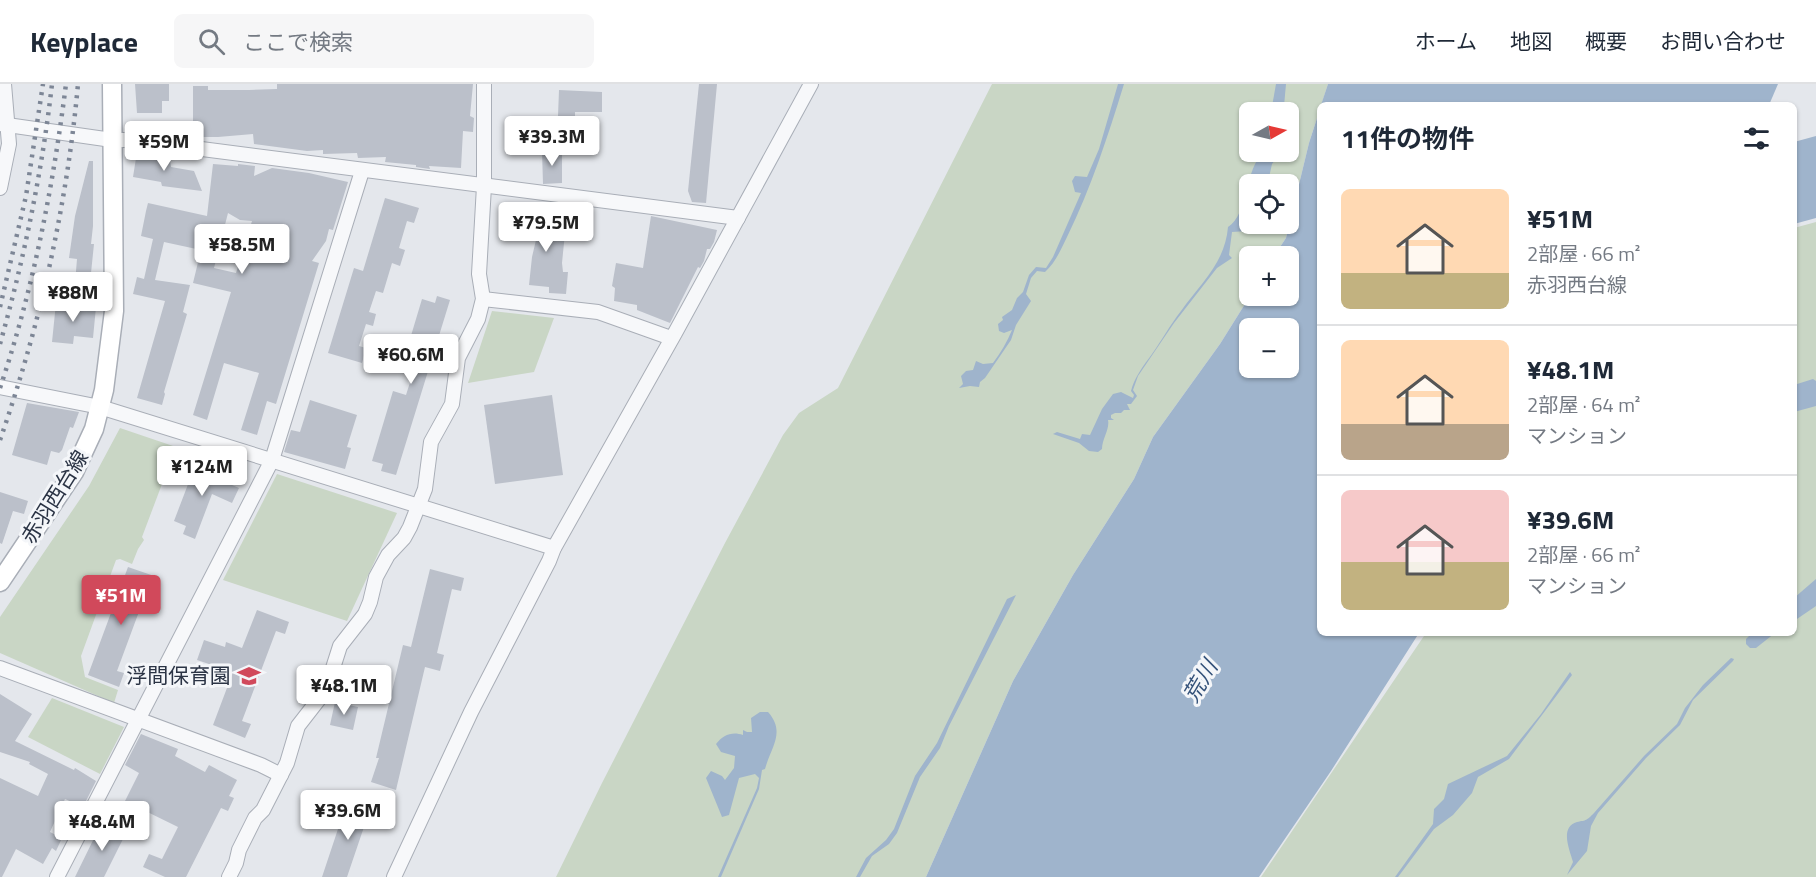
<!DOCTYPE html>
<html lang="ja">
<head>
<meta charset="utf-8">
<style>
	body { margin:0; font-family:"Titillium Web","Noto Sans JP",sans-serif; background:#f6f6f7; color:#1f2937; height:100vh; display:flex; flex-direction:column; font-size:22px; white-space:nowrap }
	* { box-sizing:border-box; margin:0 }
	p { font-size:20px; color:#747a83 }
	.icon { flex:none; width:33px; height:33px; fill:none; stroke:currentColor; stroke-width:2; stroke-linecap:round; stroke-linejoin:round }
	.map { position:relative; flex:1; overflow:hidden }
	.side { position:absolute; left:1317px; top:18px; width:480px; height:534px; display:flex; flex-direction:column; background:#fff; border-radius:9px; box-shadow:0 2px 4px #0004 }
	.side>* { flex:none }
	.needle { width:39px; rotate:82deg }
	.buttons { position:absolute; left:1239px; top:18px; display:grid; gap:12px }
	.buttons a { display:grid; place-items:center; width:60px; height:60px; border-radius:9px; background:#fff; box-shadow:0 2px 4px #0004; font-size:30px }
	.price { position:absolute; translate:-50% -51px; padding:0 14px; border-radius:6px; background:#fff; color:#222; font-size:20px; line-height:39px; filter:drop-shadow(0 2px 3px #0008) }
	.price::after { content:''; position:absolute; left:50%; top:36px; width:18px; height:14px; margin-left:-9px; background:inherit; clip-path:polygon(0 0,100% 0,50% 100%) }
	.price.on { background:#d1495b; color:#fff }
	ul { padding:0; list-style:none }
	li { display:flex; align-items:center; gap:18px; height:150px; padding:0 24px }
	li+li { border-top:2px solid #e0e1e3 }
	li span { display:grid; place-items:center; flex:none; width:168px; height:120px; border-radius:9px; color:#555 }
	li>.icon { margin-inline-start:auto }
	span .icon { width:72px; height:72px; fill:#fffc; stroke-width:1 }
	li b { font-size:26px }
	h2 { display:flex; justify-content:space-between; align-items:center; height:72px; padding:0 24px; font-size:26px }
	header { display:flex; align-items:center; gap:36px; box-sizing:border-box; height:84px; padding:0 30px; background:#fff; border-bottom:2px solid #e0e1e3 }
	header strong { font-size:28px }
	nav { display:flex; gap:33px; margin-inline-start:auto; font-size:21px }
	.search { width:420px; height:54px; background:#f6f6f7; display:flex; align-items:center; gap:15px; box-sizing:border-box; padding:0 21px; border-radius:9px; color:#747a83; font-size:22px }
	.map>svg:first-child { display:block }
	.green { fill:#c9d6c5; fill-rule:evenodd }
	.water { fill:#9fb4cc; fill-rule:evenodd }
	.building { fill:#bbc0ca; fill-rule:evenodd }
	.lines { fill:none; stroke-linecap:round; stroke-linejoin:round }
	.minor-casing { stroke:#a9aeb7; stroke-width:16 }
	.secondary-casing { stroke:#a9aeb7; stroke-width:21 }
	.minor { stroke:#f7f8fa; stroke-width:14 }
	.secondary { stroke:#fff; stroke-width:18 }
	.rail { stroke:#7d8696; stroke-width:4.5; stroke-dasharray:3 6; stroke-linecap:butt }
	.labels { text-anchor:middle; stroke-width:6; stroke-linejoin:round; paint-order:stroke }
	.street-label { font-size:21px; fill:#2b3445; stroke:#f4f6f9 }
	.poi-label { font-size:21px; fill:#2b3445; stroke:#f4f6f9; text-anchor:end }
	.water-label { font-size:22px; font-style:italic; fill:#34527a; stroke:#f4f6f9 }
</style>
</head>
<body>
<header>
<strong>Keyplace</strong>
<div class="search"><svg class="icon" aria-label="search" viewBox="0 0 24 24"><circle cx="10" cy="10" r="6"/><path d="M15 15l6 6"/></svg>ここで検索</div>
<nav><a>ホーム</a><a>地図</a><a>概要</a><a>お問い合わせ</a></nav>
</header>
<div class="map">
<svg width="1816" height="793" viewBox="0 0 1816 793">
	<rect width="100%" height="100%" fill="#e4e7ec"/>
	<g class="green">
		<path d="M992,0H1328L1309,59L1286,154L1274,172H1250V212L1220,260L1153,353L1134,395L1073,491L1013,597L926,793H556L602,699L725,459L783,351L799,329L838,304ZM1250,28H1288V68H1250ZM1250,100H1288V140H1250Z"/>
		<polygon points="1816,138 1816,793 1261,793 1426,549 1794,549 1794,144"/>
		<polygon points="492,227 554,234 534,288 468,299"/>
		<polygon points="120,344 176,363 142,453 144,456 138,465 132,480 120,475 116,476 81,572 85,593 118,606 114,619 0,569 0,533 89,402"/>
		<polygon points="277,390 397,429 347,537 223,496"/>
		<polygon points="52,614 124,643 100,690 28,653"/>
	</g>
	<g class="water">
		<path d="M1118,0H1124C1108,52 1091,104 1067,153C1061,165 1056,178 1045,188L1037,187L1031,194L1026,210L1031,217L1016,241L1011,256L985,294L980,298L979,303L970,302L959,304L963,300L961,292L966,287L973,286L976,277L983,280L993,279C1001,268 1007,258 1012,246L1004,249L999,247L998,240L1003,236L1002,233L1012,226L1017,214L1023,208L1029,191L1036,183L1046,184L1053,173L1081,109L1075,108L1072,97L1075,92L1087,93L1099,65Z"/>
		<polygon points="1276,0 1286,0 1284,22 1280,28 1271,28"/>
		<polygon points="1328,0 1778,0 1769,21 1321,21"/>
		<path d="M1320,25V549H1419L1331,687L1259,793H926L1013,597L1073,491L1134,395L1153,353L1220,260L1250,212H1288V172H1274L1286,154L1309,59ZM1250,244H1288V284H1250Z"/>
		<polygon points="1816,52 1816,134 1794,140 1794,58"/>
		<path d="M1264,68H1275L1276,71L1273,75L1275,76L1272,80L1268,98L1261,100H1250V140L1247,147L1232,148L1229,171L1232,174L1217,184L1174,239L1138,292L1133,306L1137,312L1131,320H1127L1130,326H1124L1121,329H1115L1111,331V334L1114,336H1108C1110,345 1102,355 1102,365L1098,368L1089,367L1079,359L1053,350L1057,348L1080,355L1082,350L1090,351L1102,325L1113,310L1121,308L1133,314L1134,311L1131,307C1134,294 1144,281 1152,270C1162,256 1170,241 1181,227C1201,199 1225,179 1228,143C1249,130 1244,85 1264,68Z"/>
		<polygon points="1813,295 1816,297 1816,322 1794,328 1794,301"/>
		<polygon points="1816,495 1816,522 1794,537 1794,514"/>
		<polygon points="1016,511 949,642 940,664 920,693 897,749 889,760 872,772 860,793 856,793 866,774 886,756 894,745 915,692 937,659 1007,515"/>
		<polygon points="1752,549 1775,549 1756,564 1750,564 1746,560 1746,555"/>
		<path d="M1731,574L1734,575L1733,577L1693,616L1680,641L1646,674L1598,729L1591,742L1587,767L1567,791L1573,778C1570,767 1559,743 1577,738C1587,736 1586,737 1594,729L1644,672L1677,640L1685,624L1703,601Z"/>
		<polygon points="1570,588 1572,591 1509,675 1478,693 1472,709 1453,731 1434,745 1398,793 1395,793 1433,740 1434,725 1444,715 1448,700 1507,672 1541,630"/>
		<path d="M760,628H768C786,648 771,663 765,685L762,686L759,705L721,793H718L757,704L759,694L755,690L739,694L729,731L722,733L706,694L711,687L722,692L725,696L734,684L735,672L721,668L716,660C723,651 732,647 743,651V646L747,648H752L751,634Z"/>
	</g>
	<g class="building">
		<polygon points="135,0 169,0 169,17 162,17 162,29 137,29"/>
		<polygon points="277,0 473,0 470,32 474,34 473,48 463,47 461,84 429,82 430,85 416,83 416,81 385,78 386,73 358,74 357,69 323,70 323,66 307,67 254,60 253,50 218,53 193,53 193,2 208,2 208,6 249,6 277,5"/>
		<polygon points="699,0 717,0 706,119 692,118 688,107"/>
		<polygon points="559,6 602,8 602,28 575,28 575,33 558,32"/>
		<polygon points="562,66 562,99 543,100 542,67"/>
		<polygon points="137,68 153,68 153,72 170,76 171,83 194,87 202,107 162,102 161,98 133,93"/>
		<polygon points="89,77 93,77 93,142 91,160 94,160 91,189 94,189 94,201 75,199 77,175 69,174 75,132"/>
		<path d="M213,80L238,82V80L255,82L254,92L272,84L309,89L348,98L333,146L329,145L326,157L312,177L319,179L276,320L267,317L257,351L241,346L259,289L224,279L207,336L193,331L231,208L193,199L201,166L164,158L155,196L190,201L183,228L187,230L164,308L165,310L162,321L137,314L165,217L133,210L137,193L144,195L153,155L141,152L146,127L148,119L207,132ZM228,129L240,136L252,137L236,189L214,184Z"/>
		<polygon points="385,114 419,124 414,139 407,137 399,164 405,166 400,182 392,179 383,209 376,207 369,228 376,230 373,242 366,240 359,262 366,264 362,279 328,269 354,184 363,187"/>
		<polygon points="533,119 548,121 544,147 565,149 562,179 563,188 568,188 566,210 549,209 549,203 529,201 532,173 536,156 523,156 523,143 529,143"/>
		<polygon points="651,132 717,146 714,158 710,165 707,165 704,177 700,184 698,183 670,239 637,226 637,221 614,217 615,204 612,202 616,179 643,184"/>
		<polygon points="437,212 450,216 396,391 381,387 383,380 372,377 393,307 406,311 413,289 401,285 422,215 435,219"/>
		<polygon points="56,219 96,223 93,254 74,252 73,260 52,258"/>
		<polygon points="552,311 563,391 495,400 484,321"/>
		<polygon points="310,316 357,331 347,363 351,364 345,385 284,368 291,346 300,348"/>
		<polygon points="27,319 79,328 73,344 70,343 62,366 59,369 51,367 47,381 12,371"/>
		<polygon points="209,379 222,384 218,395 239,404 232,419 212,410 195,455 183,450 186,442 174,437 195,382 207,386"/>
		<polygon points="0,408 28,417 24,430 13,427 2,460 0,459"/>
		<polygon points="128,483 160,494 155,509 147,506 117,587 124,589 119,603 88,591"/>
		<polygon points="430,485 464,494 461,507 452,505 437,569 444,571 440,587 425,583 396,706 371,698 379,674 376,674 403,561 411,563"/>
		<polygon points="257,526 289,538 285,550 276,547 242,637 251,640 245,654 213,641 233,588 197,576 204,556 225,563 226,558 242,564"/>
		<polygon points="0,610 32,630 15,657 74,686 75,684 96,697 83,723 65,715 50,748 62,754 56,767 52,764 43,780 16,765 2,793 0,793 0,694 38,712 48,690 29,680 30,678 0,668"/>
		<polygon points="335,618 358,623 353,646 330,641"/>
		<polygon points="141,650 178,665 175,672 205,688 209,681 237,696 229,712 234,714 228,727 221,724 186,793 165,793 143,783 149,770 162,775 178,743 125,717 139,689 125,681"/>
		<polygon points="346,721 366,728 367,725 378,729 374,743 365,740 347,793 322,793"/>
		<polygon points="101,740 113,746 116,740 128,745 104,793 75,793"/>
	</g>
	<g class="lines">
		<g class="minor-casing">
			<g id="minor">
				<polyline points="0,40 112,56 132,56 738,134"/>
				<polyline points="0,104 9,60 4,0"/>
				<polyline points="483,215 598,228 671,254"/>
				<polyline points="0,303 100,323 554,464"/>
				<polyline points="0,584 261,681 281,691"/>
				<polyline points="57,793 272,376 362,87"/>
				<polyline points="229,793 236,779 239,766 255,734 263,726 287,679 298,642 326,606 340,562 365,530 370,518 376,493 388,471 404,454 410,443 425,405 431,358 452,320 458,274 478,235 483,215 479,190 484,102 484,0"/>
				<polyline points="394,793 471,628 549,477 554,464 675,249 811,0"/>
			</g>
		</g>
		<g class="secondary-casing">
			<polyline id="secondary" points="0,498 74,388 94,345 104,306 114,227 112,0"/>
		</g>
		<use href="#minor" class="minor"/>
		<use href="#secondary" class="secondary"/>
		<g class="rail">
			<polyline points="0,223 26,112 43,0"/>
			<path d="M0,260C24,175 42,88 52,0"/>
			<path d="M0,304C33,206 53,103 66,0"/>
			<path d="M0,356C40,241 67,121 78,0"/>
		</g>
	</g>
	<defs>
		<g id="school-bare" transform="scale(1.8)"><path d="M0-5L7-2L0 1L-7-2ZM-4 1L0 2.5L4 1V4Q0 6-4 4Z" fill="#d1495b" stroke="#f4f6f9" stroke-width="2.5" paint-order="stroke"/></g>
	</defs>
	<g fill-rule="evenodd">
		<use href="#school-bare" x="249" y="592"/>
	</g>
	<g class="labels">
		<g class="street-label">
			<text transform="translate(55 413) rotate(-58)" y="7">赤羽西台線</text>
		</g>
		<g class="poi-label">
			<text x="231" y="599">浮間保育園</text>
		</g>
		<g class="water-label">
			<text transform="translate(1200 597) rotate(-59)" y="8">荒川</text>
		</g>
	</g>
</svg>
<div class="buttons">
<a><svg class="needle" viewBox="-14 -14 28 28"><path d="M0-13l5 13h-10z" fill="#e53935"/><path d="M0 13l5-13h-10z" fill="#747a83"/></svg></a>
<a><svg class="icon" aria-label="locate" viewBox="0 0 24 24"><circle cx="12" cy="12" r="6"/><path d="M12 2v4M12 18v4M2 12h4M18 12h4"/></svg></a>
<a>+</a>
<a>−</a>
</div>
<b class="price" style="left:552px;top:83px">¥39.3M</b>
<b class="price" style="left:164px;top:88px">¥59M</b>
<b class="price" style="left:546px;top:169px">¥79.5M</b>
<b class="price" style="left:242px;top:191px">¥58.5M</b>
<b class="price" style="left:73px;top:239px">¥88M</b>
<b class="price" style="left:411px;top:301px">¥60.6M</b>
<b class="price" style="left:202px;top:413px">¥124M</b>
<b class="price on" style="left:121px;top:542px">¥51M</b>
<b class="price" style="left:344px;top:632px">¥48.1M</b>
<b class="price" style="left:348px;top:757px">¥39.6M</b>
<b class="price" style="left:102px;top:768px">¥48.4M</b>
<section class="side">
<h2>11件の物件<svg class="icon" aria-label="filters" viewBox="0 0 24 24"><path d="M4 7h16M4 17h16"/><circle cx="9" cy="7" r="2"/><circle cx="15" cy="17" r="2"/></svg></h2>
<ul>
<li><span style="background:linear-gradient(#ffd9b3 70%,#c2b280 0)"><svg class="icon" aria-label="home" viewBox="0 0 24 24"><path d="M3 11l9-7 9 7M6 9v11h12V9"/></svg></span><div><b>¥51M</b><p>2部屋 · 66 m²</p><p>赤羽西台線</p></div></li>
<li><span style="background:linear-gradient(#ffd9b3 70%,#b9a48a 0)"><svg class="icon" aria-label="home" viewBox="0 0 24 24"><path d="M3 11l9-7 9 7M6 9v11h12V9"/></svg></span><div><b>¥48.1M</b><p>2部屋 · 64 m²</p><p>マンション</p></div></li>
<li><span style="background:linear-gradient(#f6c9c9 60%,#c2b280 0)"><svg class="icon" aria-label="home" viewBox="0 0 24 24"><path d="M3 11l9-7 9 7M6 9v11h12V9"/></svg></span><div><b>¥39.6M</b><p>2部屋 · 66 m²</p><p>マンション</p></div></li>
</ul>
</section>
</div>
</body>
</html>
